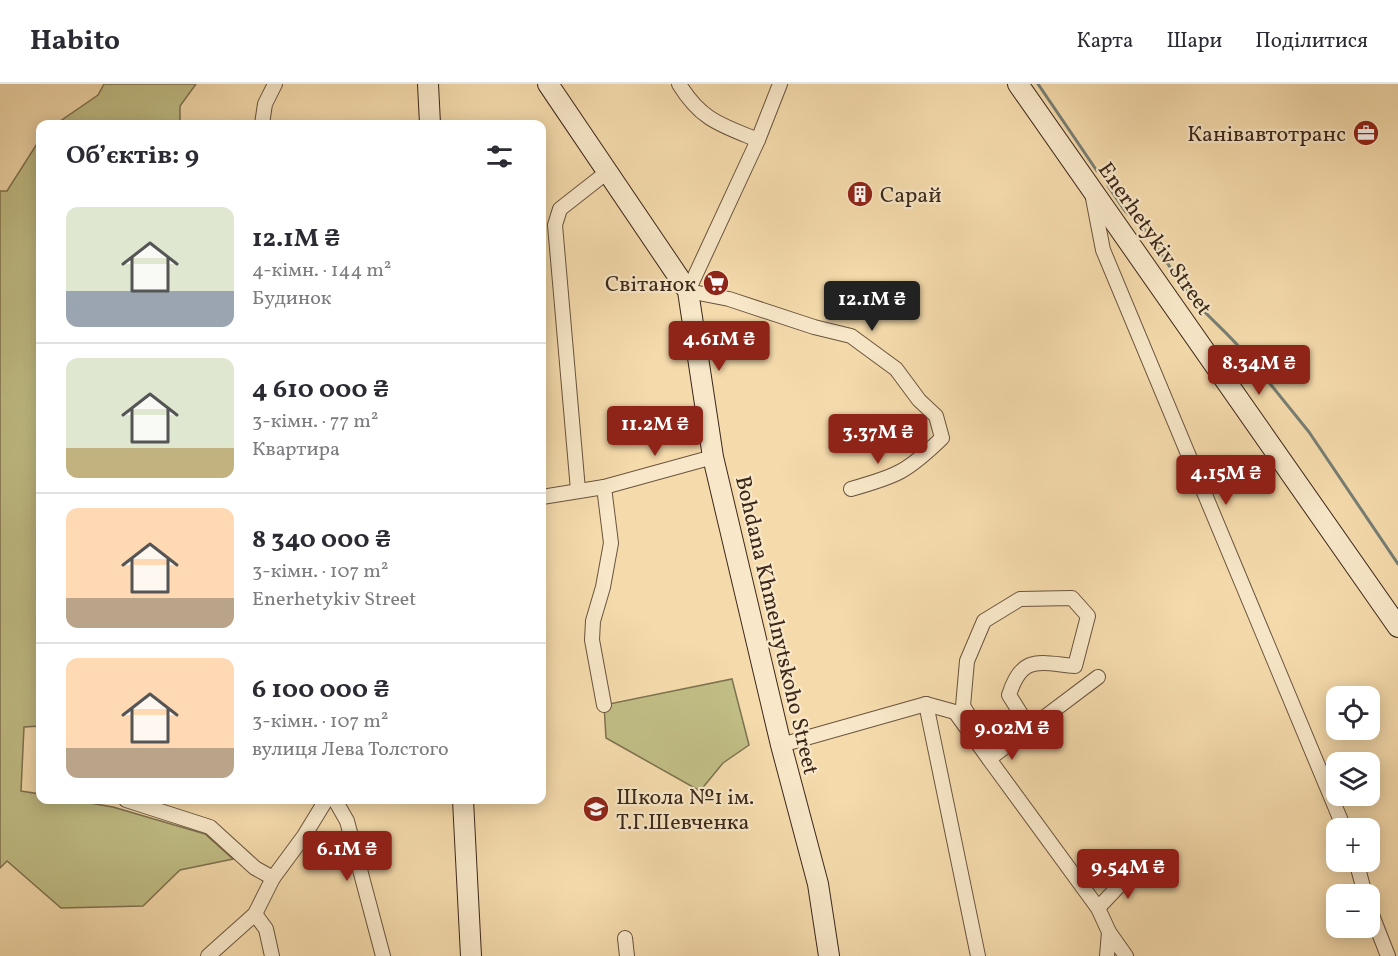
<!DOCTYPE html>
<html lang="uk">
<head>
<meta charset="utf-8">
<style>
	body { margin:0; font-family:Vollkorn,serif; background:#f7f7f7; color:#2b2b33; height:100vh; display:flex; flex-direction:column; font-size:22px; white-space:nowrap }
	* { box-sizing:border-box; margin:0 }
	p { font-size:20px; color:#7c7c81 }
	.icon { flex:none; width:33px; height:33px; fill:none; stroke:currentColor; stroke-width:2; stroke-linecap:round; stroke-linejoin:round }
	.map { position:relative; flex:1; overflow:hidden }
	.sheet { position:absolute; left:36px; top:36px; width:510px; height:684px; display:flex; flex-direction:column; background:#fff; border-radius:12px; box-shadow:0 3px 15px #0003 }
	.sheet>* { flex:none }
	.controls { position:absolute; left:1326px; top:602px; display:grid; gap:12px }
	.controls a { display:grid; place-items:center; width:54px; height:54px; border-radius:12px; background:#fff; box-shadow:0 3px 15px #0003; font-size:30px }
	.price { position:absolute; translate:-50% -51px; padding:0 14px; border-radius:6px; background:#8f2418; color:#fff; font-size:20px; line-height:39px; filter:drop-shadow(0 2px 3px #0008) }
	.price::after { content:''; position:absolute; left:50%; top:36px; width:18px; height:14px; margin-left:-9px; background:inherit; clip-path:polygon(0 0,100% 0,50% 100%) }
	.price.current { background:#222; color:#fff }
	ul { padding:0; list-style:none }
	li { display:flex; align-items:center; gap:18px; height:150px; padding:0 30px }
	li+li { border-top:2px solid #e1e1e2 }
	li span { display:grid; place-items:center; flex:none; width:168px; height:120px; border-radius:12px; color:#555 }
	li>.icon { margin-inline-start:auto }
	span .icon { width:72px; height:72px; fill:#fffc; stroke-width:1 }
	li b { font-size:26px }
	h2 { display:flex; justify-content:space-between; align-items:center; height:72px; padding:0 30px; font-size:26px }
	header { display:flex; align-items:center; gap:36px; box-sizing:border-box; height:84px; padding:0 30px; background:#fff; border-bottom:2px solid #e1e1e2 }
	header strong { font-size:28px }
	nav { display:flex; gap:33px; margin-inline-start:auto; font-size:21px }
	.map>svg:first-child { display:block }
	.green { fill:#c1be86; stroke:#7e7250; stroke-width:1.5 }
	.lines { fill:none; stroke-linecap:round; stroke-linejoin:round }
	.stream { stroke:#777f75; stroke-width:3 }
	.street-casing { stroke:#6a543e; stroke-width:16 }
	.secondary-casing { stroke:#3c271a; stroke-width:22 }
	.street { stroke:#f8e8c9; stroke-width:14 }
	.secondary { stroke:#f8e8c9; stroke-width:20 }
	.labels { text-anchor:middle; stroke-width:4.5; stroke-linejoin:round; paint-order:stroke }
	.poi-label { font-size:22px; fill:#3c271a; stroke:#f8e8c9; text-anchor:end }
	.street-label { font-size:22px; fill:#3c271a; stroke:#f8e8c9 }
</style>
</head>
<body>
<header>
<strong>Habito</strong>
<nav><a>Карта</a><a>Шари</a><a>Поділитися</a></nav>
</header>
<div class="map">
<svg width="1398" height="872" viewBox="0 0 1398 872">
	<rect width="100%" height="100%" fill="#f5dbac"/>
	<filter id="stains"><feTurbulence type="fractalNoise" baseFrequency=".00333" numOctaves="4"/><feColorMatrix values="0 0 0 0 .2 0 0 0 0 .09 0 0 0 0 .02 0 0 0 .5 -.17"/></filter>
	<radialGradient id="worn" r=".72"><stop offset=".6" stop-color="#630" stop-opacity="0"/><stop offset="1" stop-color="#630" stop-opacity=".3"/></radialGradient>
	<g class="green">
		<polygon points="104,0 196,0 180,22 180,40 56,40 98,11"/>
		<polygon points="40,55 40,642 24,643 21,707 40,710 40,716 72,716 113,723 205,750 233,775 180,786 143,822 61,824 7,777 0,784 0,107 7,107"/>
		<polygon points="732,595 749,661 723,679 700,707 606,654 604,621"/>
	</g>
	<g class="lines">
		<g class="stream">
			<polyline points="1038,0 1097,87"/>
			<polyline points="1108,102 1125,127 1146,147"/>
			<polyline points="1158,165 1174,189"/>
			<path d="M1182,200C1198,225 1221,242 1241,265"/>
			<polyline points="1251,276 1309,348 1398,480"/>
		</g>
		<g class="street-casing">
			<g id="street">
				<path d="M679,0C701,36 721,41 758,56"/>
				<path d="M780,0L758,56L688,207L729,215L814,243L851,252L896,285L919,316L936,332L942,354C907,388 897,392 851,405"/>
				<polyline points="262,40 265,20 275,0"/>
				<polyline points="1092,109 1103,166 1344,744"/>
				<polyline points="604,403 611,459 603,503 593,537 592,556 604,621"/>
				<polyline points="578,406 555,141 560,125 606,89"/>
				<polyline points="542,413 604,403 713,373"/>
				<polyline points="926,620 978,872"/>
				<polyline points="926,620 955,628 989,675 1098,593"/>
				<path d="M984,656L963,622L967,577L984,537L1020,515L1072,514L1088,532L1075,582C1039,579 1022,570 1009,611L1029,643"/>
				<polyline points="781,661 926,620"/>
				<polyline points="989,675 1098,824 1109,848 1107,872"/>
				<polyline points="126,716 210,743 255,784 273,794"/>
				<polyline points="335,716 347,737 383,872"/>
				<polyline points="1356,777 1365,810"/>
				<polyline points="1098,824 1134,786"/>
				<polyline points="1370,826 1388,872"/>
				<polyline points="255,830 266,845 272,872"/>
				<polyline points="1109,848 1126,872"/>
				<polyline points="625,854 627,872"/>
				<polyline points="208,872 255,830 273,794 304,752 326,716"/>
			</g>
		</g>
		<g class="secondary-casing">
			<g id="secondary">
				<polyline points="428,0 430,40"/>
				<polyline points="548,0 688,207 713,373 781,661 818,800 829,872"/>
				<polyline points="1018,0 1398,543"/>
				<polyline points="463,716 471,872"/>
			</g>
		</g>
		<use href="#street" class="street"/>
		<use href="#secondary" class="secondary"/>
	</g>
	<defs>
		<g id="office-disc" transform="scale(1.35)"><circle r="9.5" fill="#8f2418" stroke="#f8e8c9"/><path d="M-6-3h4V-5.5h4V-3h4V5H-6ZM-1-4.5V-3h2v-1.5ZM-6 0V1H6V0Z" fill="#fff"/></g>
		<g id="building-disc" transform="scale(1.35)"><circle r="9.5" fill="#8f2418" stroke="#f8e8c9"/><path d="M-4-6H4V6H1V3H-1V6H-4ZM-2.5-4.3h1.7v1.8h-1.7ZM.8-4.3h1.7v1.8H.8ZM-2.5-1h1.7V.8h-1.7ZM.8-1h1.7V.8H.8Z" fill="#fff"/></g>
		<g id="supermarket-disc" transform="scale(1.35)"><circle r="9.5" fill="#8f2418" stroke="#f8e8c9"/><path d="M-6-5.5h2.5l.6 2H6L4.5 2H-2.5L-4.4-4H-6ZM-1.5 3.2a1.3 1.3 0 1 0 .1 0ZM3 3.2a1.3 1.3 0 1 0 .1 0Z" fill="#fff"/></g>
		<g id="school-disc" transform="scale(1.35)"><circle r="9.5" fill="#8f2418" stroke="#f8e8c9"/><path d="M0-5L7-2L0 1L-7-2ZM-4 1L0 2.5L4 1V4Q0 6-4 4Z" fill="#fff"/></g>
	</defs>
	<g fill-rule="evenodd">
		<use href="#office-disc" x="1366" y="49"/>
		<use href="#building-disc" x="860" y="110"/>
		<use href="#supermarket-disc" x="716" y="199"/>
		<use href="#school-disc" x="596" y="725"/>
	</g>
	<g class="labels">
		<g class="poi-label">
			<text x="1346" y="57">Канівавтотранс</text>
			<text x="880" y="118" text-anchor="start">Сарай</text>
			<text x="696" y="207">Світанок</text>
			<text x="616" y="720" text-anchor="start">Школа №1 ім.<tspan x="616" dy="25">Т.Г.Шевченка</tspan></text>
		</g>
		<g class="street-label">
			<text transform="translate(1156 154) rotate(55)" y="8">Enerhetykiv Street</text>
			<text transform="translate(778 541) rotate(77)" y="8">Bohdana Khmelnytskoho Street</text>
		</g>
	</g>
	<rect width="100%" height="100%" filter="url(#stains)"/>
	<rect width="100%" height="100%" fill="url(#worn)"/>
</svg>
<div class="controls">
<a><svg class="icon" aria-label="locate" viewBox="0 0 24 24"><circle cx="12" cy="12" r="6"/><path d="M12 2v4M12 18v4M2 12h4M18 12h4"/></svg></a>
<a><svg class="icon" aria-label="layers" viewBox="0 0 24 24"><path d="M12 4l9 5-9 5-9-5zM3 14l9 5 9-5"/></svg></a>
<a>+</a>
<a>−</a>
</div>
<b class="price current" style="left:872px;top:248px">12.1M ₴</b>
<b class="price" style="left:719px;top:288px">4.61M ₴</b>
<b class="price" style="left:1259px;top:312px">8.34M ₴</b>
<b class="price" style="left:655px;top:373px">11.2M ₴</b>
<b class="price" style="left:878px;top:381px">3.37M ₴</b>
<b class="price" style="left:1226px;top:422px">4.15M ₴</b>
<b class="price" style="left:1012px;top:677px">9.02M ₴</b>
<b class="price" style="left:347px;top:798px">6.1M ₴</b>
<b class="price" style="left:1128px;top:816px">9.54M ₴</b>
<section class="sheet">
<h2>Об’єктів: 9<svg class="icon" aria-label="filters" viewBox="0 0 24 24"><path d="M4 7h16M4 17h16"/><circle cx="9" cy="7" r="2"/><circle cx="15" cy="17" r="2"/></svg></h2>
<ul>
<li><span style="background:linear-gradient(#dfe7d0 70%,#9aa5b1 0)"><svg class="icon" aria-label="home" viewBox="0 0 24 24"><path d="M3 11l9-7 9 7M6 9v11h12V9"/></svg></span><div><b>12.1M ₴</b><p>4-кімн. · 144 m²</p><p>Будинок</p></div></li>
<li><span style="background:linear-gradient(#dfe7d0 75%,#c2b280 0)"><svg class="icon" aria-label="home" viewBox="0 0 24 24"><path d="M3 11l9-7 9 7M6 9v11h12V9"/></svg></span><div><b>4 610 000 ₴</b><p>3-кімн. · 77 m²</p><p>Квартира</p></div></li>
<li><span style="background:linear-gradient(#ffd9b3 75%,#b9a48a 0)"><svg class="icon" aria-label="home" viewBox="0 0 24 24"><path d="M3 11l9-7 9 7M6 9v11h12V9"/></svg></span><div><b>8 340 000 ₴</b><p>3-кімн. · 107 m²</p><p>Enerhetykiv Street</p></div></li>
<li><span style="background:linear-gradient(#ffd9b3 75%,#b9a48a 0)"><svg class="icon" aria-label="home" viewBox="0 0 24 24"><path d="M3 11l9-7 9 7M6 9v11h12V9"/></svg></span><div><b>6 100 000 ₴</b><p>3-кімн. · 107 m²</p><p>вулиця Лева Толстого</p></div></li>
</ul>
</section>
</div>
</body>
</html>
